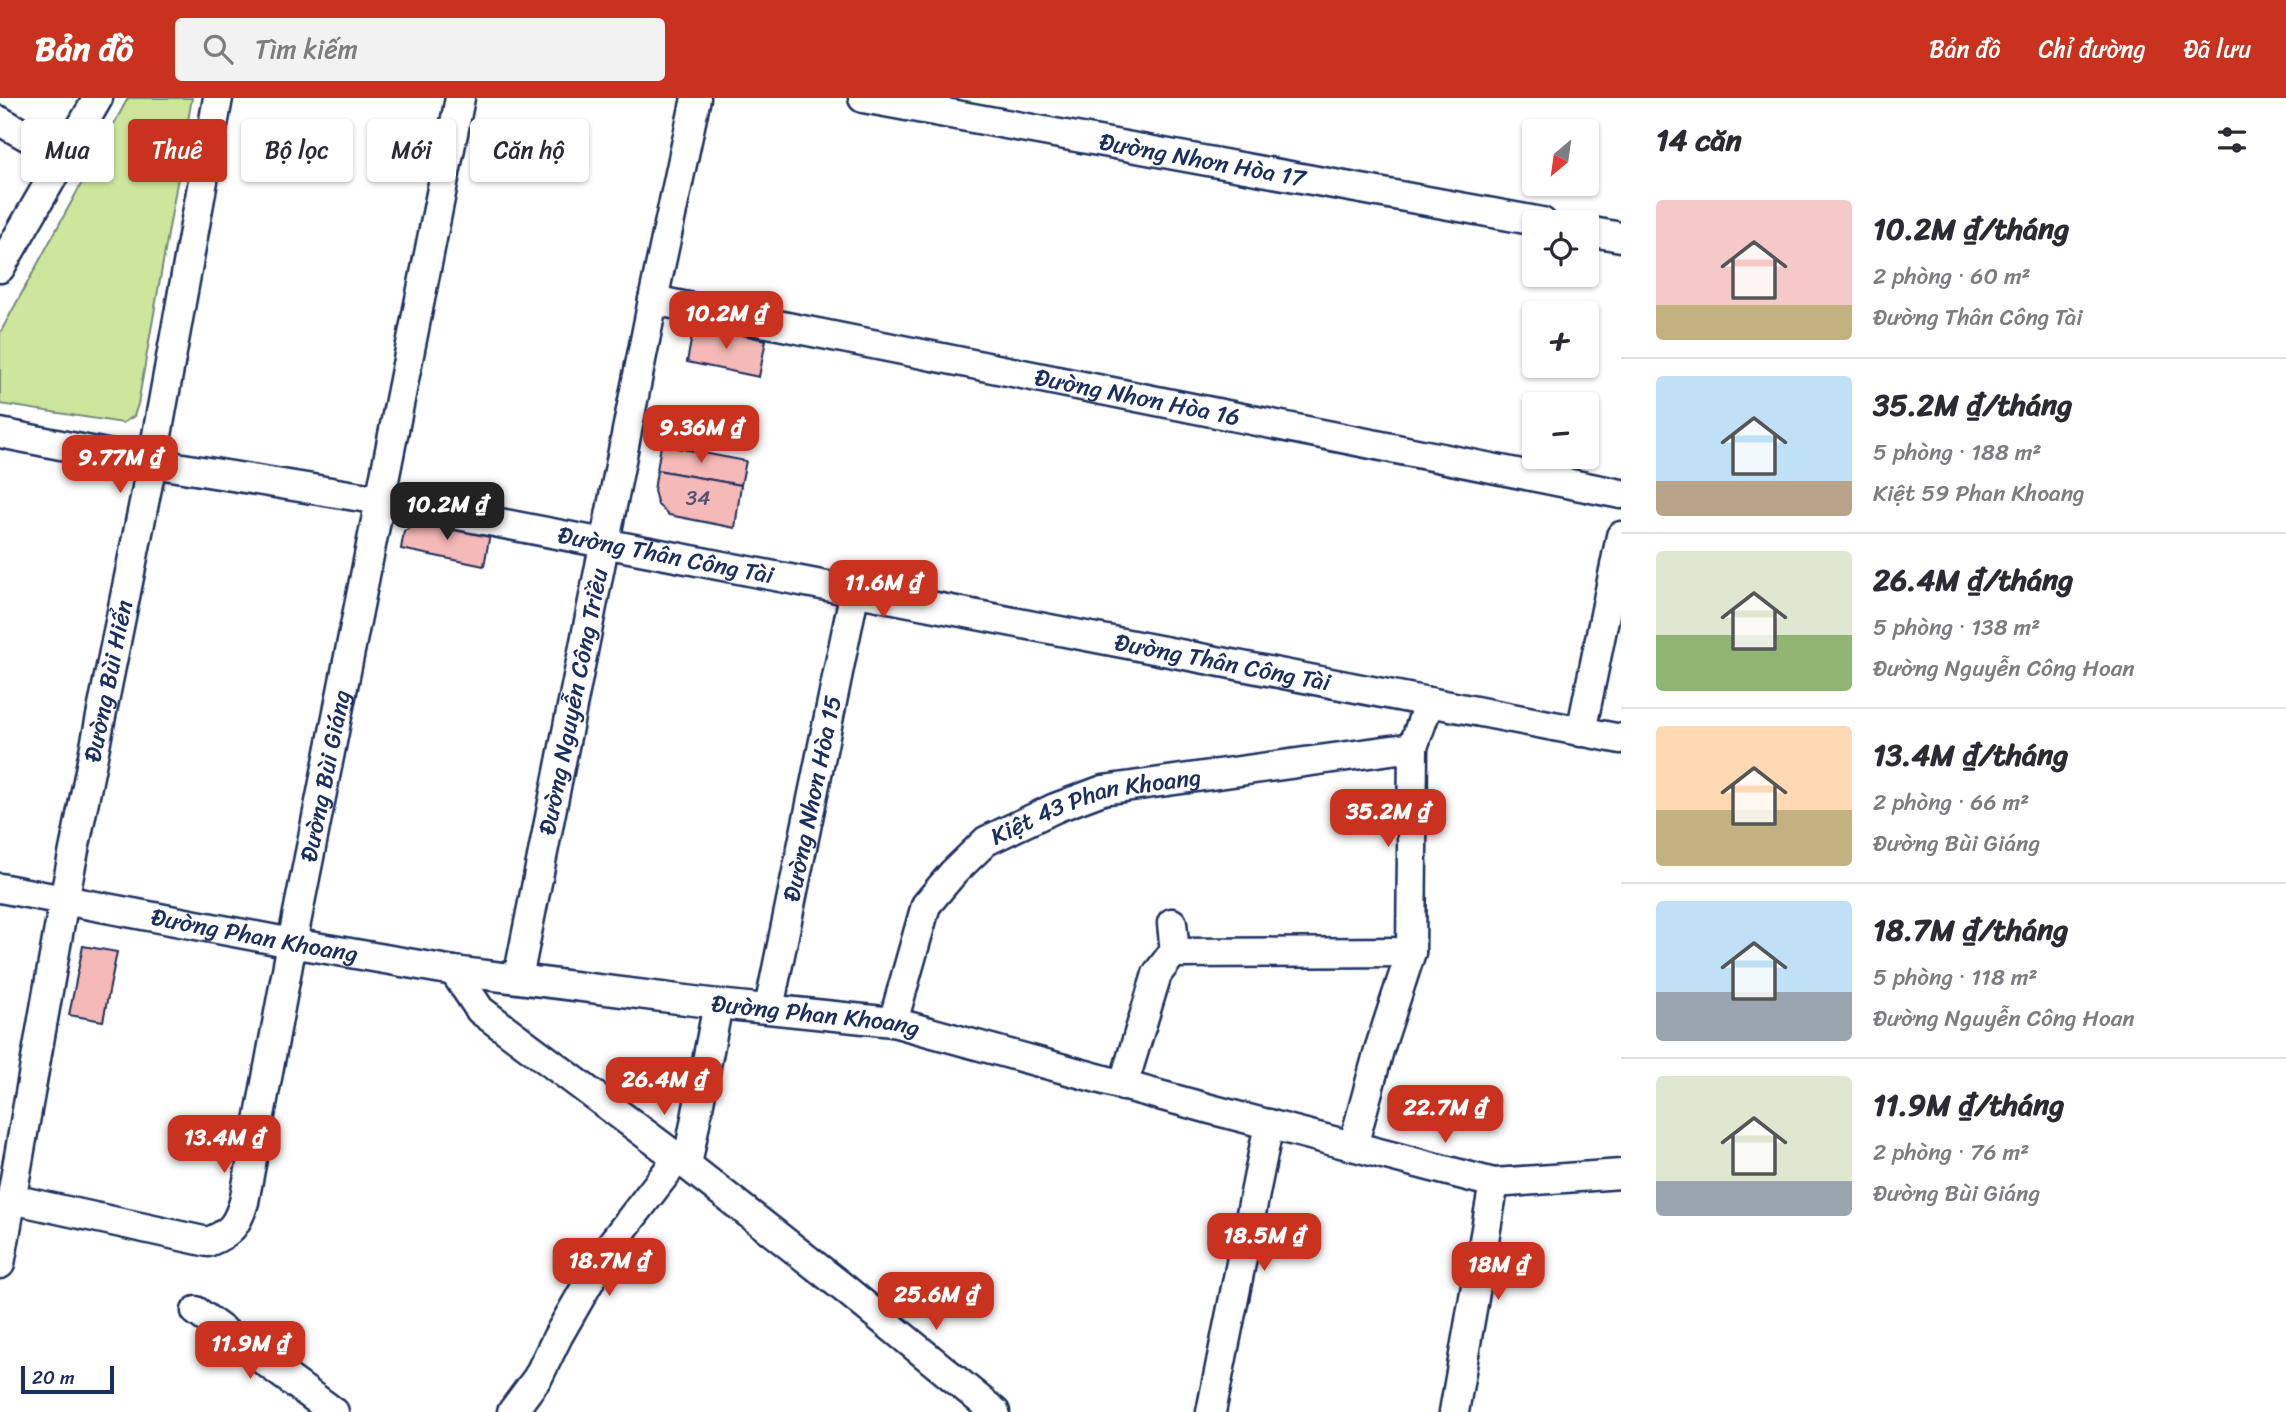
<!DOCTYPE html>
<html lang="vi">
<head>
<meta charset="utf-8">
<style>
	body { margin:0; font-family:Sriracha,sans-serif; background:#f2f2f3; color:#2b2b33; height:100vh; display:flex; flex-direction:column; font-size:26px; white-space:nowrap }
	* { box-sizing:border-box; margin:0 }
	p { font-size:23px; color:#7c7c81 }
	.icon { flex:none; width:38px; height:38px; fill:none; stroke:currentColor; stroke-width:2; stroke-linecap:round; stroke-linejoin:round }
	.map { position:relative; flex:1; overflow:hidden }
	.side { display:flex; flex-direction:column; background:#fff; width:665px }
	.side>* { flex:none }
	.guide { position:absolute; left:21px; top:21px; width:665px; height:63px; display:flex; gap:14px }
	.needle { width:46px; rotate:209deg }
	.tools { position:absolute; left:1522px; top:21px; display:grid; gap:14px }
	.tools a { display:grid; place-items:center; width:77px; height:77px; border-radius:7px; background:#fff; box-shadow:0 2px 5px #0004; font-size:35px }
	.scale { position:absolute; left:21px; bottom:18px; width:93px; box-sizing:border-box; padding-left:7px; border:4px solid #1b2f5e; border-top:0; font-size:19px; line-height:24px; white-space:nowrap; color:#1b2f5e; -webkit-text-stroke:5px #fff; paint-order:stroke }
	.price { position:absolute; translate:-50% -60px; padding:0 16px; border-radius:14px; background:#c8321e; color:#fff; font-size:23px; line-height:46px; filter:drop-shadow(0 2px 4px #0008) }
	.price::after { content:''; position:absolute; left:50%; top:42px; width:21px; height:16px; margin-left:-10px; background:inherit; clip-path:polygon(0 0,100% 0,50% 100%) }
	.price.on { background:#222; color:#fff }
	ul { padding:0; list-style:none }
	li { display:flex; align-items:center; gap:21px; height:175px; padding:0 35px }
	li+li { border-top:2px solid #e1e1e2 }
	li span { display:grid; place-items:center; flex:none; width:196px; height:140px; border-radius:7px; color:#555 }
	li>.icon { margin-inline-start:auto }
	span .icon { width:84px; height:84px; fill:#fffc; stroke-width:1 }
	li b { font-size:30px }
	h2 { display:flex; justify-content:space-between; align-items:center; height:84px; padding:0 35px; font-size:30px }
	.tag { padding:0 24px; border-radius:7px; background:#fff; box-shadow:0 2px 5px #0004; font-size:24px; line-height:63px }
	.tag.on { background:#c8321e; color:#fff }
	header { display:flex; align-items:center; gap:42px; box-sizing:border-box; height:98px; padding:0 35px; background:#c8321e; color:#fff }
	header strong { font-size:33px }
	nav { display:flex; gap:38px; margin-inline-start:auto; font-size:24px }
	.search { width:490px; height:63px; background:#f2f2f3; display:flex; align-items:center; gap:18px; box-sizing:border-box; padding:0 24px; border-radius:7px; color:#7c7c81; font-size:26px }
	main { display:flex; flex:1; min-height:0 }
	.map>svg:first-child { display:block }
	.green { fill:#cde69c; stroke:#748a7d; stroke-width:2 }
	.building { fill:#f5b9b7; stroke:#1b2f5e; stroke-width:2 }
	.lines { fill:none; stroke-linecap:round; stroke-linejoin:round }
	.minor-casing { stroke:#1b2f5e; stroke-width:33 }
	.minor { stroke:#fff; stroke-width:28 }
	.labels { text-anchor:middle; stroke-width:6; stroke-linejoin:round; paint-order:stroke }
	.number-label { font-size:21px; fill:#525274 }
	.street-label { font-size:24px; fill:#1b2f5e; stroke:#fff }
</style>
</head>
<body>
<header>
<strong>Bản đồ</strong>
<div class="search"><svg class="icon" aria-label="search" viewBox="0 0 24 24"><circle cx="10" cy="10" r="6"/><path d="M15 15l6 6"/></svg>Tìm kiếm</div>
<nav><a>Bản đồ</a><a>Chỉ đường</a><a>Đã lưu</a></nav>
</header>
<main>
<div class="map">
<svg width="1621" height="1314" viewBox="0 0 1621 1314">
	<rect width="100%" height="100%" fill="#fff"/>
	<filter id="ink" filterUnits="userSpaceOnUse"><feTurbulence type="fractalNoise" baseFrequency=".0143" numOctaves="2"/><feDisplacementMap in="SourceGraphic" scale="14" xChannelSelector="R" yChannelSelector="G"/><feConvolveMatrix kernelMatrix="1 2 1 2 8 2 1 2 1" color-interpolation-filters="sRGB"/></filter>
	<g filter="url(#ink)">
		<polygon class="green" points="128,0 192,0 138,306 134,318 123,325 0,306 0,235"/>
		<g class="building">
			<polygon points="694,227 766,242 759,279 687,264"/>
			<polygon points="661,347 746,363 741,387 657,372"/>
			<polygon points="657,372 741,387 735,430 669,417 658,407 654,393"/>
			<polygon points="425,423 490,436 484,468 401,451 404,433"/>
			<polygon points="83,848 117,854 103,923 69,917"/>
		</g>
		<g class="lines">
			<g class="minor-casing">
				<g id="minor">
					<path id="s1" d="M863,0L1542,124"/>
					<polyline points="0,23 64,59"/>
					<polyline points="1587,133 1621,139"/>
					<polyline points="0,170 98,0"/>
					<path id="s2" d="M653,202L1621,396"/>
					<path id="s3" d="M0,335L152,365L380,402L1621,641"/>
					<polyline points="1581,634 1621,438"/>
					<path id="s4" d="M0,790L292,845L454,873L718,906L893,924L1210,1011L1494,1085L1621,1076"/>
					<polyline points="1172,825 1175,855"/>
					<polyline points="454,873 480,912 687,1067 845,1191 995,1314"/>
					<path id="s5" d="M518,880L653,202L696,0"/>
					<path id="s6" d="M769,910L855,492"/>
					<path id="s7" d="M893,924L926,807L953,775L986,743L1055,710L1103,692L1413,649"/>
					<polyline points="1123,988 1157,876 1173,855 1411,854"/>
					<polyline points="1353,1048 1379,952 1411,854 1413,649 1429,604"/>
					<polyline points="687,1067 718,906"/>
					<path id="s8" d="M12,1101L208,1144C231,1135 237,1127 244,1104L292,845L460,0"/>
					<path id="s9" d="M0,1166L64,802L152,365L218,0"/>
					<polyline points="196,1213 334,1314"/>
					<polyline points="512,1314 538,1279 558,1238 609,1149 678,1060"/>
					<polyline points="1211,1314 1269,1026"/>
					<polyline points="1454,1314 1494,1085"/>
				</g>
			</g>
			<use href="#minor" class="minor"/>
		</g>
	</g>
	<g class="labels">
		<g class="number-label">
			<text x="698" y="407">34</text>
		</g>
		<g class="street-label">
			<text dy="8" stroke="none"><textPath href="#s1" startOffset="345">Đường Nhơn Hòa 17</textPath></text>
			<text dy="8" stroke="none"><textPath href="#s2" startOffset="494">Đường Nhơn Hòa 16</textPath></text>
			<text dy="8" stroke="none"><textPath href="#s3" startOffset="677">Đường Thân Công Tài</textPath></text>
			<text dy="8" stroke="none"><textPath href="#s3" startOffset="1244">Đường Thân Công Tài</textPath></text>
			<text dy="8" stroke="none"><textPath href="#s9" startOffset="593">Đường Bùi Hiển</textPath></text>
			<text dy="8" stroke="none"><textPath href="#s5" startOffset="282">Đường Nguyễn Công Triều</textPath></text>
			<text dy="8" stroke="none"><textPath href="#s8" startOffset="691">Đường Bùi Giáng</textPath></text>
			<text dy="8" stroke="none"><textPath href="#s6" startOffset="214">Đường Nhơn Hòa 15</textPath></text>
			<text dy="8" stroke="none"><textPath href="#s7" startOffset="326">Kiệt 43 Phan Khoang</textPath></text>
			<text dy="8" stroke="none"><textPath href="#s4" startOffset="259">Đường Phan Khoang</textPath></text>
			<text dy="8" stroke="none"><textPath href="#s4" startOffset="826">Đường Phan Khoang</textPath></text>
		</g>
	</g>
</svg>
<div class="tools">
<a><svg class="needle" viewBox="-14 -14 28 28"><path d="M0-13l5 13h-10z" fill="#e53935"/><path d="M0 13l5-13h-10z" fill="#7c7c81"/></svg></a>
<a><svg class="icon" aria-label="locate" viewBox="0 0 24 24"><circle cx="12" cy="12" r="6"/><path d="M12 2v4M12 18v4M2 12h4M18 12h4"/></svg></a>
<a>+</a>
<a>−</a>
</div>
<div class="scale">20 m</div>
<b class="price" style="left:726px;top:253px">10.2M ₫</b>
<b class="price" style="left:701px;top:367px">9.36M ₫</b>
<b class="price" style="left:120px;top:397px">9.77M ₫</b>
<b class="price on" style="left:447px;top:444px">10.2M ₫</b>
<b class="price" style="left:883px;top:522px">11.6M ₫</b>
<b class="price" style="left:1388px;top:751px">35.2M ₫</b>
<b class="price" style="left:664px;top:1019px">26.4M ₫</b>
<b class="price" style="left:1445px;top:1047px">22.7M ₫</b>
<b class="price" style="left:224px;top:1077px">13.4M ₫</b>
<b class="price" style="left:1264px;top:1175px">18.5M ₫</b>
<b class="price" style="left:609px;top:1200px">18.7M ₫</b>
<b class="price" style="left:1498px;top:1204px">18M ₫</b>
<b class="price" style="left:936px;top:1234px">25.6M ₫</b>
<b class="price" style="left:250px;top:1283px">11.9M ₫</b>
<div class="guide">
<a class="tag">Mua</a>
<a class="tag on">Thuê</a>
<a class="tag">Bộ lọc</a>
<a class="tag">Mới</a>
<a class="tag">Căn hộ</a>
</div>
</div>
<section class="side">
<h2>14 căn<svg class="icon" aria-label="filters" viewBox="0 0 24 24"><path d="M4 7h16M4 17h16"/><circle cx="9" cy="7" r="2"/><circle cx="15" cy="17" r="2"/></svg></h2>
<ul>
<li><span style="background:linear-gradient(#f6c9c9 75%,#c2b280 0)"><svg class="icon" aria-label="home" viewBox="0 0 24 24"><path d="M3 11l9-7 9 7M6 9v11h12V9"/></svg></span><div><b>10.2M ₫/tháng</b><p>2 phòng · 60 m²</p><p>Đường Thân Công Tài</p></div></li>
<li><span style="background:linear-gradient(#bfe0f5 75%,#b9a48a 0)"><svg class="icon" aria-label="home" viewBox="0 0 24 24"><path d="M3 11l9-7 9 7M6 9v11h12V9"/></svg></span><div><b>35.2M ₫/tháng</b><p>5 phòng · 188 m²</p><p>Kiệt 59 Phan Khoang</p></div></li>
<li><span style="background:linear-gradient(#dfe7d0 60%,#8fb573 0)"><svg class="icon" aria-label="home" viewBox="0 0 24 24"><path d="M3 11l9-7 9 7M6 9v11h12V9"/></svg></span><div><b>26.4M ₫/tháng</b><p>5 phòng · 138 m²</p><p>Đường Nguyễn Công Hoan</p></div></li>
<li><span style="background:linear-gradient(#ffd9b3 60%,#c2b280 0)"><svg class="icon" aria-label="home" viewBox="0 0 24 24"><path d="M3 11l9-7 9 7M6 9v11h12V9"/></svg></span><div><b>13.4M ₫/tháng</b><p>2 phòng · 66 m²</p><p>Đường Bùi Giáng</p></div></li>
<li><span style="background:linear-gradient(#bfe0f5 65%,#9aa5b1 0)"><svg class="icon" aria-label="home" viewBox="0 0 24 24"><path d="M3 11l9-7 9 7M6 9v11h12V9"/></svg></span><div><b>18.7M ₫/tháng</b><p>5 phòng · 118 m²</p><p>Đường Nguyễn Công Hoan</p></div></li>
<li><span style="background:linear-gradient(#dfe7d0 75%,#9aa5b1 0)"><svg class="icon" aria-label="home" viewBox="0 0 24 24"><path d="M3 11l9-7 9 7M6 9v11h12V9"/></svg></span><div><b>11.9M ₫/tháng</b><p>2 phòng · 76 m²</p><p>Đường Bùi Giáng</p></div></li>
</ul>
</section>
</main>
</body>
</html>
